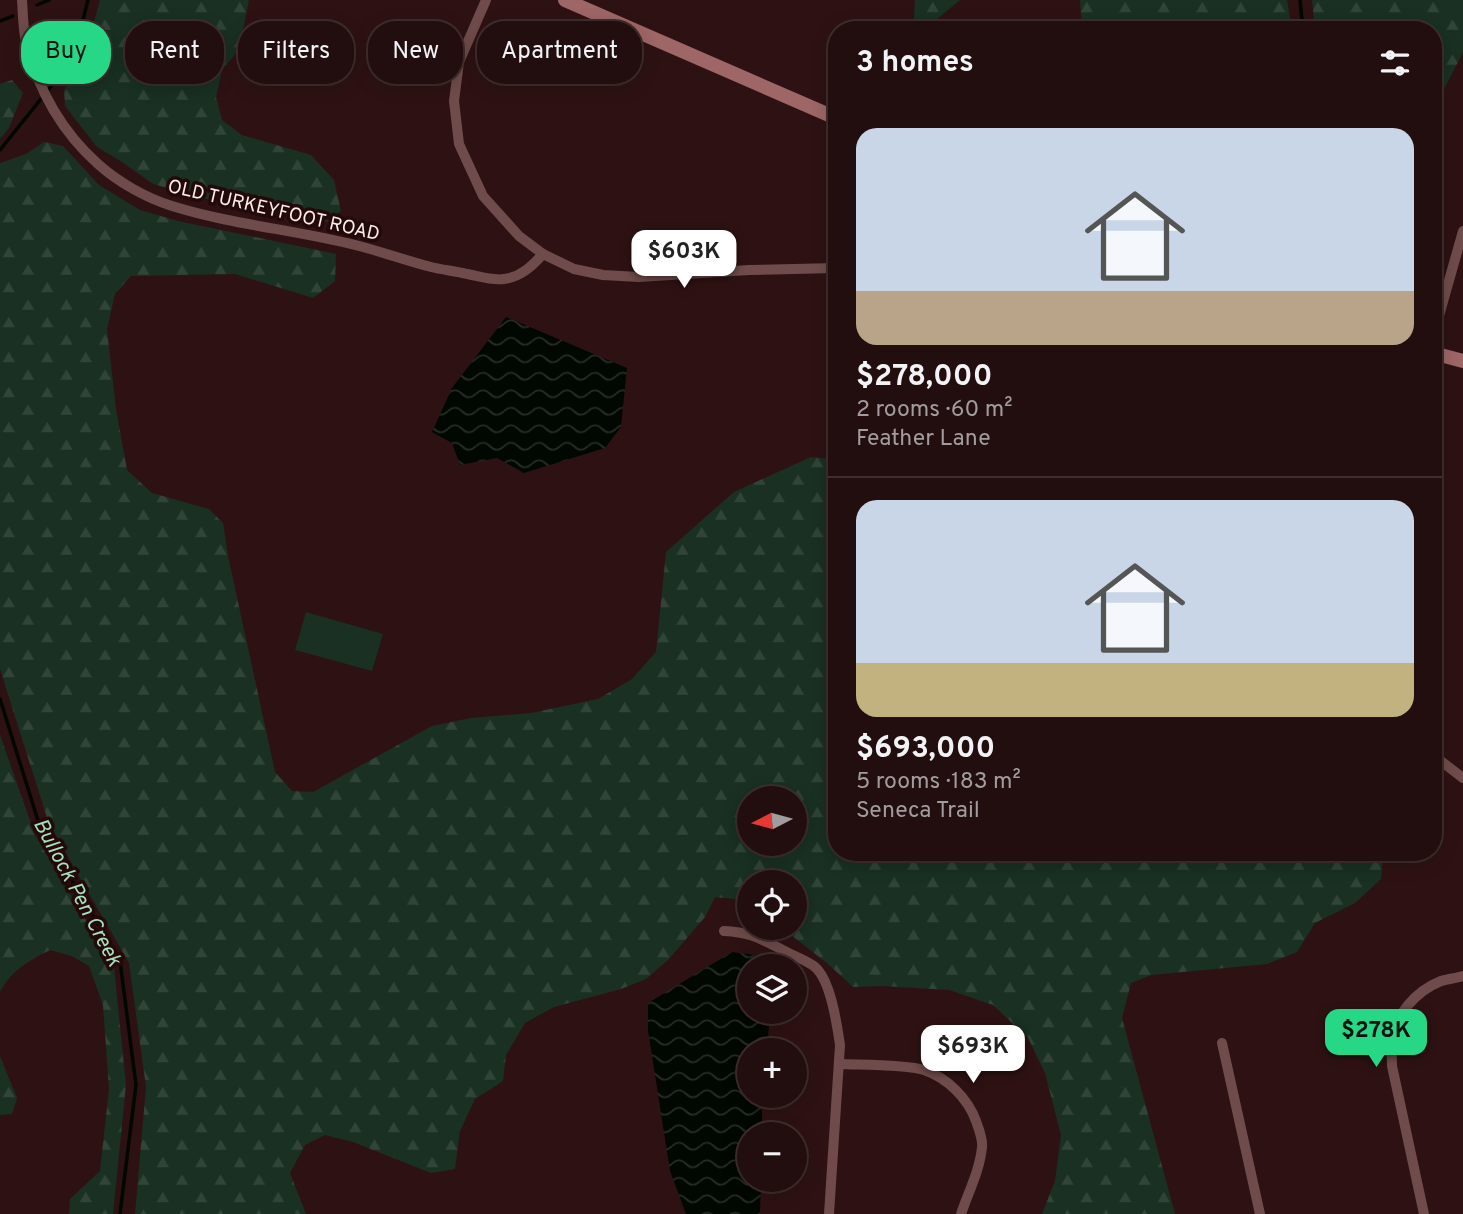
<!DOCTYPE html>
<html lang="en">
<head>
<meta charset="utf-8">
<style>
	body { margin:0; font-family:Overpass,sans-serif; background:#2a1717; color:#f1f3f6; height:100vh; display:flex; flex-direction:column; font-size:26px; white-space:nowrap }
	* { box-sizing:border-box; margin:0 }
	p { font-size:23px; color:#a29c9e }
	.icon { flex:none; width:38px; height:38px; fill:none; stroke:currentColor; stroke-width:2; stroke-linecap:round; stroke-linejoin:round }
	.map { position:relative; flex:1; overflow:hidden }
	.drawer { position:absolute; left:828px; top:21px; width:614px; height:840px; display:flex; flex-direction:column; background:#220e0e; border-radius:28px; box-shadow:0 4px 18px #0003,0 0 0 2px #3f2e2e }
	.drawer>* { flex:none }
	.top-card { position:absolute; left:21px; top:21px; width:665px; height:63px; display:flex; gap:14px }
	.needle { width:46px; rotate:264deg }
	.fabs { position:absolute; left:737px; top:786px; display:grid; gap:14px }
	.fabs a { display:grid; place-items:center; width:70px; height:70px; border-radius:50%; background:#220e0e; box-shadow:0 4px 18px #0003,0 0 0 2px #3f2e2e; font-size:35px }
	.price { position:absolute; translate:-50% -60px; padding:0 16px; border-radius:14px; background:#fff; color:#222; font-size:23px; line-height:46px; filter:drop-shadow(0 2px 4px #0008) }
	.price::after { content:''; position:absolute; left:50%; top:42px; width:21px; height:16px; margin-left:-10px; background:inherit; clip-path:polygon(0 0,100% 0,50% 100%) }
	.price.current { background:#26d886; color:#111 }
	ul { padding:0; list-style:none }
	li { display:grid; align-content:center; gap:14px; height:371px; padding:0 28px }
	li+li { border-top:2px solid #3f2e2e }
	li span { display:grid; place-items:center; height:217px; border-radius:21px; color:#555 }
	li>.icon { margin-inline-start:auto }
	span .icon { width:126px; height:126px; fill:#fffc; stroke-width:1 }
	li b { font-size:30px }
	h2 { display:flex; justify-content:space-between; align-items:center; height:84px; padding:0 28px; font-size:30px }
	.tag { padding:0 24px; border-radius:28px; background:#220e0e; box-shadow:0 4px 18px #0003,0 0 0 2px #3f2e2e; font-size:24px; line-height:63px }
	.tag.current { background:#26d886; color:#111 }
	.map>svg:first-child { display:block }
	.forest { fill:url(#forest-firs); fill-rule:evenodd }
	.pitch { fill:#193022 }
	.water { fill:url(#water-waves) }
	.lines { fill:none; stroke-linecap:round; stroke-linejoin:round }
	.stream { stroke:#000801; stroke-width:3.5 }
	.minor { stroke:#6f4c4b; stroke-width:10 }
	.secondary { stroke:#9e6666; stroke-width:14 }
	.labels { text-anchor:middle; stroke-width:7; stroke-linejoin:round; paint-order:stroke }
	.street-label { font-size:19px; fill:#feeded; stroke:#23090a }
	.water-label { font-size:21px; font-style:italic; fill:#a9e0bd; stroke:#23090a }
</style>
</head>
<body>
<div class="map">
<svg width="1463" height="1214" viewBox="0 0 1463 1214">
	<defs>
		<pattern id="forest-firs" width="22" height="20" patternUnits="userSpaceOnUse" patternTransform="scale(1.75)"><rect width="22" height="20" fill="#193022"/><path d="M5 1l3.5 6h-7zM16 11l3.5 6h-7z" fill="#304438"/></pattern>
		<pattern id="water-waves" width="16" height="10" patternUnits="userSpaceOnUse" patternTransform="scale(1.75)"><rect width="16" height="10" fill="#000801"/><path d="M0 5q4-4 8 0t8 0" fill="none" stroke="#262c26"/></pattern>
	</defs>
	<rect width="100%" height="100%" fill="#2e1213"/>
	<g class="forest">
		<polygon points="100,0 249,0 239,50 222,70 216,97 222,120 242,135 311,155 334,180 341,211 328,222 250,211 153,184 122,162 97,147 65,106 64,90 83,63"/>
		<polygon points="915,0 960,0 931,24 914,19"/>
		<polygon points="1080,0 1287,0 1292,30 1082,30"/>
		<polygon points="1312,0 1463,0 1463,52 1434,109 1433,134 1433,30 1315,30"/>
		<polygon points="12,80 23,93 9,128 0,139 0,84"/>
		<path d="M44,142L63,146L99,185L140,210L178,221L336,254L335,281L313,298L235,274L131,276L115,294L107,329L116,409L127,470L152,493L209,509L223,523L228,556L275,772L292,791L313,792L432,726L471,718L531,713L598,699L632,679L656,652L666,552L734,492L811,457L836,460V852H1378L1383,858L1381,879L1355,903L1315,923L1297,952L1267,964L1151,975L1131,983L1122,1018L1175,1214H1042L1055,1181L1061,1135L1045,1073L1028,1038L993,1005L949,990L883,986L853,987L828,964L782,928H794V882H749V902L746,900L715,897L705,917L669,959L646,979L621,989L554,1007L525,1023L506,1055L503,1081L475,1099L460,1131L455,1169L431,1173L353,1142L325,1135L305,1145L290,1173L306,1214H135L146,1087L129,963L49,824L0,669V163L26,154ZM794,798V844H749V798Z"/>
		<path d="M0,735L35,835L114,967L126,1085L113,1214H69L70,1199L100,1171L109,1089L103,1005L89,966L72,956L50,950C29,961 11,970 0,992Z"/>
		<polygon points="0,1056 17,1098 12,1114 0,1115"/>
	</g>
	<polygon class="pitch" points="306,612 383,634 372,671 295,650"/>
	<g class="water">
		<polygon points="506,317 627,368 621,427 605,448 524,473 497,458 460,465 452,443 432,432 452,388"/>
		<polygon points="732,952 763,956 766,966 749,966 749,1012 770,1012 767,1050 749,1050 749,1096 762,1096 762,1134 749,1134 749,1180 761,1180 760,1214 686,1214 670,1171 648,1030 648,1003"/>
	</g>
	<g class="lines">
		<g class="stream">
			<polyline points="1300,0 1303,30"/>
			<polyline points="37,5 49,0"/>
			<polyline points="0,21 13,16"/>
			<polyline points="0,150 73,59 88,0"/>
			<polyline points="0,699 40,827 120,961 136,1085 120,1214"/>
		</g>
		<g class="minor">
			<path d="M22,0C23,14 23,29 26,42C38,89 62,132 98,164C118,182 146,198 172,206C233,225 297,230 359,246C383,252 407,261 431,267C443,270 455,271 467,274C478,276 493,281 504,279C521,277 532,266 543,254"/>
			<polyline points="486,0 459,62 454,101 459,144 483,196 519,236 543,254 574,269 603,275 639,277 749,270 836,268"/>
			<polyline points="1433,337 1463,231"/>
			<polyline points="1433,755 1463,778"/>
			<path d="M724,931C749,932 759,938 781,949C791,955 806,960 815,967C831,981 837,1025 840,1045L829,1214"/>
			<polyline points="1222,1043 1260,1214"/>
			<path d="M839,1064C862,1065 903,1064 924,1070C948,1078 968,1099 976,1121C979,1130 983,1139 982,1147C980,1170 968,1193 961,1214"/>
			<path d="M1424,1214L1392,1066C1392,1058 1391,1051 1392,1043C1394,1015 1416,991 1441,981C1448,979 1456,978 1463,976"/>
		</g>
		<g class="secondary">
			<polyline points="565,0 836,118"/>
			<polyline points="1433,353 1463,361"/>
		</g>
	</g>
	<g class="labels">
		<g class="street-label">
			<text transform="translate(274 209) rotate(13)" y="7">OLD TURKEYFOOT ROAD</text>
		</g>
		<g class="water-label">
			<text transform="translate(78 892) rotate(62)" y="7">Bullock Pen Creek</text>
		</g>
	</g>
</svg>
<div class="fabs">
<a><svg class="needle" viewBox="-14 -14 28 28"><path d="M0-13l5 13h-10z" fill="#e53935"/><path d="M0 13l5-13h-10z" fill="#a29c9e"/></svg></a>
<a><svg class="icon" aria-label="locate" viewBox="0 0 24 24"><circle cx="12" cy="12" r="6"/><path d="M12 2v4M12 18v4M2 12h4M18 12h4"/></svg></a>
<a><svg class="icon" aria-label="layers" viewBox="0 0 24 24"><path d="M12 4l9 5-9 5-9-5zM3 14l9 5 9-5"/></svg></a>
<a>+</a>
<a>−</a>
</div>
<b class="price" style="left:684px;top:290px">$603K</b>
<b class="price current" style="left:1376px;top:1069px">$278K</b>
<b class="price" style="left:973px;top:1085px">$693K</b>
<div class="top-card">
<a class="tag current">Buy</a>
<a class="tag">Rent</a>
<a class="tag">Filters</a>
<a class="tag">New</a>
<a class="tag">Apartment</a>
</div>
<section class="drawer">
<h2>3 homes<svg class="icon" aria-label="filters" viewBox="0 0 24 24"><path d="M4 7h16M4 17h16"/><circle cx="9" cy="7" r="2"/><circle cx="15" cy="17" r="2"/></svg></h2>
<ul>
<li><span style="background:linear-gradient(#c9d6e8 75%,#b9a48a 0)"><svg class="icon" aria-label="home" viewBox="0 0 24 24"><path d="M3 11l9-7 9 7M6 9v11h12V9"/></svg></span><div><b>$278,000</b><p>2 rooms · 60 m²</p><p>Feather Lane</p></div></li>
<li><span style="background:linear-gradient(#c9d6e8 75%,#c2b280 0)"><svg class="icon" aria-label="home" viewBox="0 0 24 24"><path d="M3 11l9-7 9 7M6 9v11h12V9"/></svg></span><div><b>$693,000</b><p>5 rooms · 183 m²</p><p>Seneca Trail</p></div></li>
</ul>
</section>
</div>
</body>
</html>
